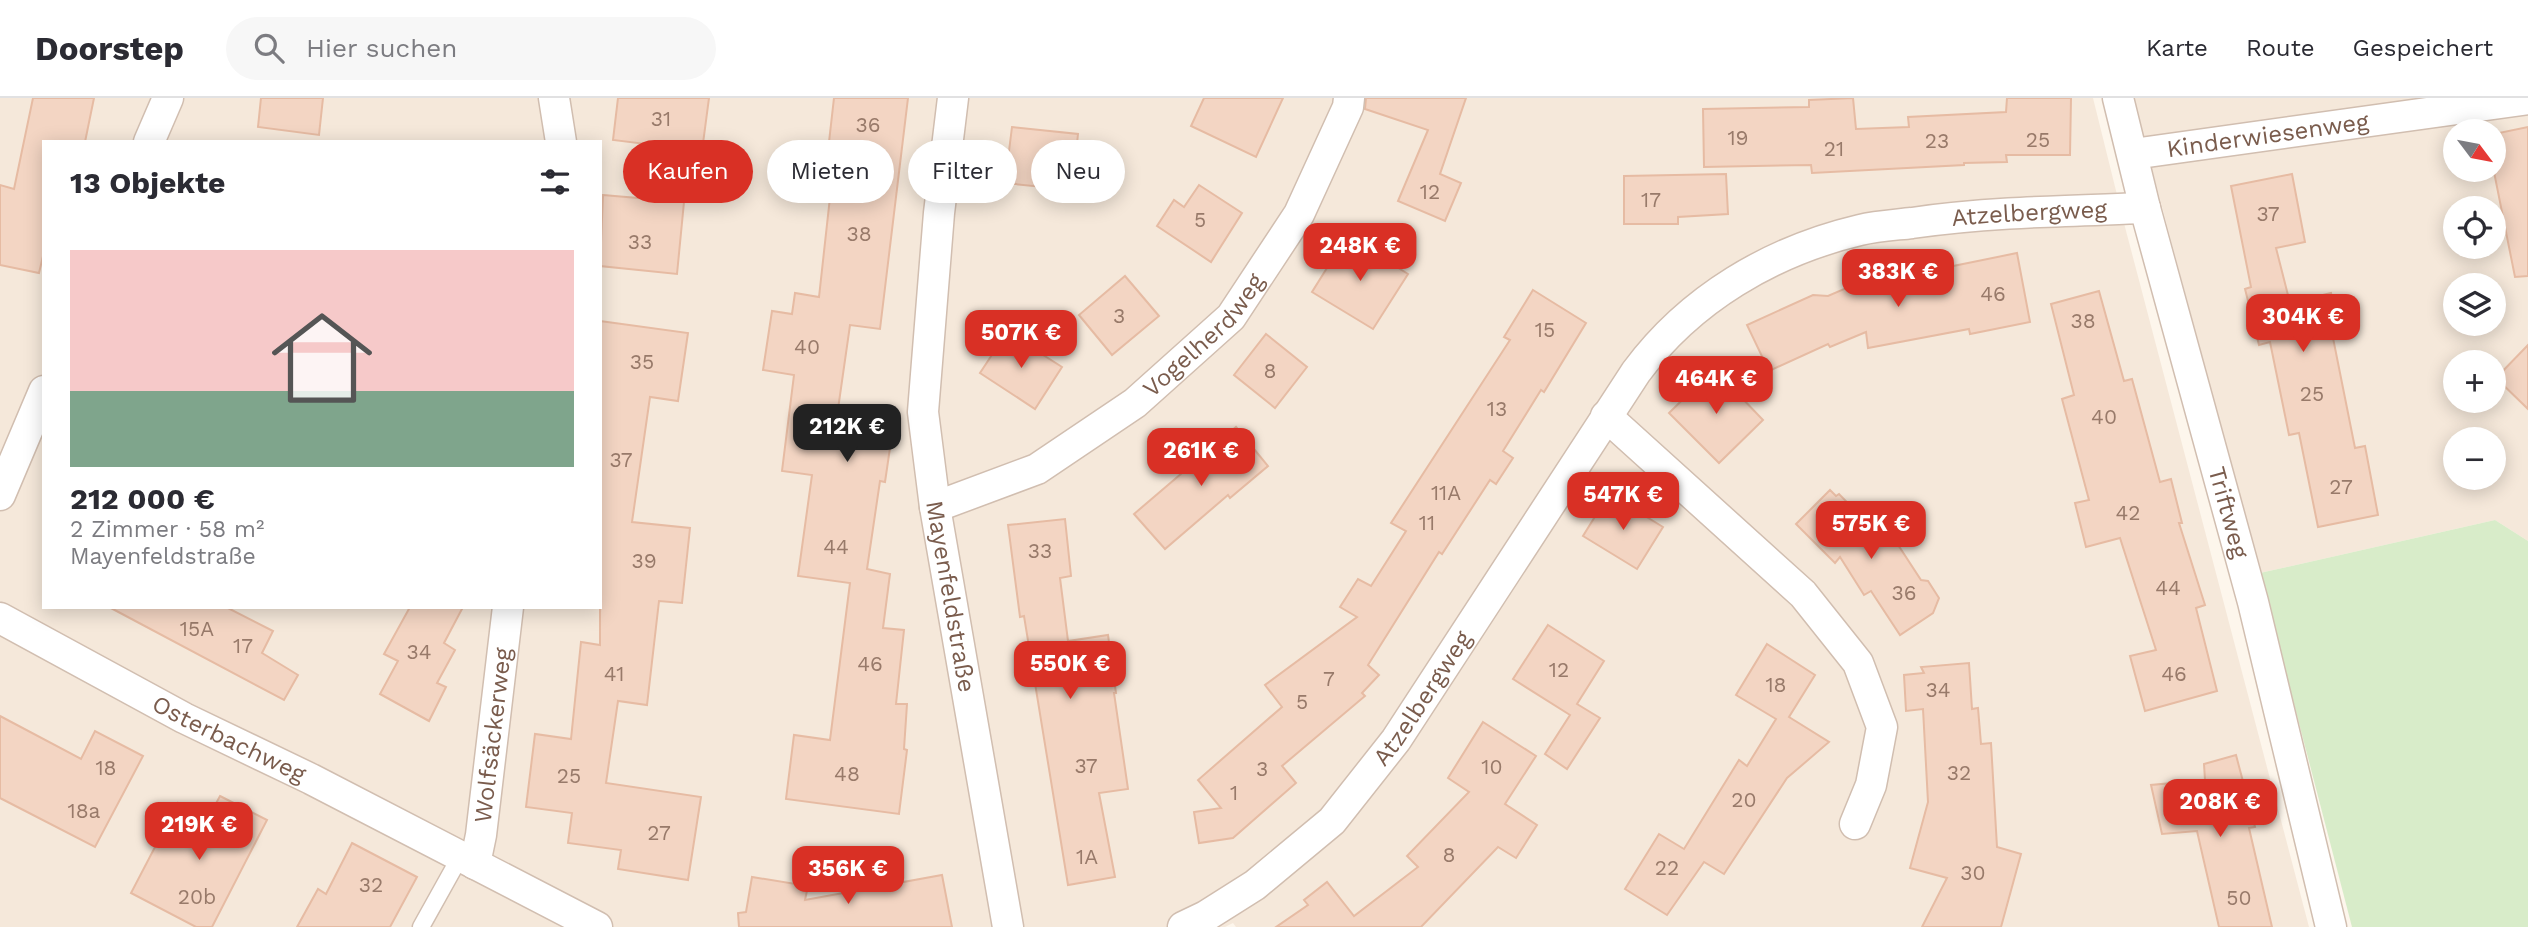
<!DOCTYPE html>
<html lang="de">
<head>
<meta charset="utf-8">
<style>
	body { margin:0; font-family:"Work Sans",sans-serif; background:#f7f7f7; color:#2b2b33; height:100vh; display:flex; flex-direction:column; font-size:26px; white-space:nowrap }
	* { box-sizing:border-box; margin:0 }
	p { font-size:23px; color:#7c7c81 }
	.icon { flex:none; width:38px; height:38px; fill:none; stroke:currentColor; stroke-width:2; stroke-linecap:round; stroke-linejoin:round }
	.map { position:relative; flex:1; overflow:hidden }
	.details { position:absolute; left:42px; top:42px; width:560px; height:469px; display:flex; flex-direction:column; background:#fff; border-radius:0px; box-shadow:0 4px 18px #0003 }
	.details>* { flex:none }
	.hud { position:absolute; left:623px; top:42px; width:665px; height:63px; display:flex; gap:14px }
	.needle { width:46px; rotate:122deg }
	.controls { position:absolute; left:2443px; top:21px; display:grid; gap:14px }
	.controls a { display:grid; place-items:center; width:63px; height:63px; border-radius:50%; background:#fff; box-shadow:0 4px 18px #0003; font-size:35px }
	.price { position:absolute; translate:-50% -60px; padding:0 16px; border-radius:14px; background:#d93025; color:#fff; font-size:23px; line-height:46px; filter:drop-shadow(0 2px 4px #0008) }
	.price::after { content:''; position:absolute; left:50%; top:42px; width:21px; height:16px; margin-left:-10px; background:inherit; clip-path:polygon(0 0,100% 0,50% 100%) }
	.price.selected { background:#222; color:#fff }
	ul { padding:0; list-style:none }
	li { display:grid; align-content:center; gap:14px; height:371px; padding:0 28px }
	li+li { border-top:2px solid #e1e1e2 }
	li span { display:grid; place-items:center; height:217px; border-radius:0px; color:#555 }
	li>.icon { margin-inline-start:auto }
	span .icon { width:126px; height:126px; fill:#fffc; stroke-width:1 }
	li b { font-size:30px }
	h2 { display:flex; justify-content:space-between; align-items:center; height:84px; padding:0 28px; font-size:30px }
	.chip { padding:0 24px; border-radius:32px; background:#fff; box-shadow:0 4px 18px #0003; font-size:24px; line-height:63px }
	.chip.selected { background:#d93025; color:#fff }
	header { display:flex; align-items:center; gap:42px; box-sizing:border-box; height:98px; padding:0 35px; background:#fff; border-bottom:2px solid #e1e1e2 }
	header strong { font-size:33px }
	nav { display:flex; gap:38px; margin-inline-start:auto; font-size:24px }
	.search { width:490px; height:63px; background:#f7f7f7; display:flex; align-items:center; gap:18px; box-sizing:border-box; padding:0 24px; border-radius:38px; color:#7c7c81; font-size:26px }
	.map>svg:first-child { display:block }
	.residential { fill:#f5e8da; fill-rule:evenodd }
	.green { fill:#d8ecc9 }
	.building { fill:#f3d5c3; stroke:#e6bba3; stroke-width:2 }
	.lines { fill:none; stroke-linecap:round; stroke-linejoin:round }
	.service-casing { stroke:#d1beb0; stroke-width:19 }
	.minor-casing { stroke:#d1beb0; stroke-width:33 }
	.service { stroke:#fff; stroke-width:16 }
	.minor { stroke:#fff; stroke-width:30 }
	.labels { text-anchor:middle; stroke-width:6; stroke-linejoin:round; paint-order:stroke }
	.number-label { font-size:21px; fill:#987a6a }
	.street-label { font-size:24px; fill:#7a5c4d; stroke:#fffaf3 }
</style>
</head>
<body>
<header>
<strong>Doorstep</strong>
<div class="search"><svg class="icon" aria-label="search" viewBox="0 0 24 24"><circle cx="10" cy="10" r="6"/><path d="M15 15l6 6"/></svg>Hier suchen</div>
<nav><a>Karte</a><a>Route</a><a>Gespeichert</a></nav>
</header>
<div class="map">
<svg width="2528" height="829" viewBox="0 0 2528 829">
	<rect width="100%" height="100%" fill="#fdf6ec"/>
	<g class="residential">
		<path d="M0,0H2093L2125,129L2309,829H1236L1233,825L1225,829H0ZM44,44H600V509H44Z"/>
		<path d="M2133,0H2528V443L2495,422L2260,475ZM2455,33H2494V72H2455ZM2455,110H2494V149H2455ZM2455,187H2494V226H2455ZM2455,264H2494V303H2455ZM2455,341H2494V380H2455Z"/>
	</g>
	<polygon class="green" points="2495,422 2528,443 2528,829 2352,829 2260,475"/>
	<g class="building">
		<polygon points="33,0 94,0 85,44 44,44 44,154 39,175 0,167 0,87 14,91"/>
		<polygon points="261,0 323,0 319,37 258,29"/>
		<polygon points="618,0 709,0 702,53 613,42"/>
		<polygon points="834,0 908,0 880,231 850,227 836,325 848,327 846,343 890,350 885,384 880,383 867,471 890,476 883,530 904,532 896,606 907,606 904,651 907,652 899,716 786,701 794,637 830,642 850,485 798,478 812,377 782,373 794,277 763,272 772,213 792,216 795,195 819,199 835,54 828,53"/>
		<polygon points="1204,0 1283,0 1256,59 1191,28"/>
		<polygon points="1366,0 1466,0 1440,76 1461,85 1445,123 1398,103 1428,32 1365,11"/>
		<polygon points="1853,0 1856,31 1909,29 1908,19 2006,14 2007,0 2071,0 2070,57 2006,57 2007,64 1964,65 1964,67 1812,75 1811,67 1704,69 1703,11 1809,9 1809,2"/>
		<polygon points="1012,29 1078,36 1072,92 1005,85"/>
		<polygon points="2528,29 2528,178 2515,179 2494,74 2494,36"/>
		<polygon points="1726,76 1728,116 1678,119 1678,126 1624,126 1624,78"/>
		<polygon points="2292,76 2305,144 2276,150 2290,205 2331,195 2338,228 2331,230 2355,350 2365,348 2378,417 2318,429 2299,335 2289,337 2270,244 2259,247 2245,191 2251,189 2231,88"/>
		<polygon points="1199,87 1242,115 1211,164 1157,128 1174,102 1184,109"/>
		<polygon points="603,97 684,104 677,176 600,168"/>
		<polygon points="1347,138 1408,176 1373,231 1312,194"/>
		<polygon points="2017,155 2030,224 1970,236 1969,231 1868,250 1866,234 1830,249 1828,246 1769,273 1747,227 1813,197 1828,198 1856,186 1855,179 1908,170 1909,177"/>
		<polygon points="1125,178 1159,218 1112,257 1079,217"/>
		<polygon points="1533,192 1586,225 1544,294 1541,292 1503,353 1513,360 1496,386 1490,382 1442,456 1439,454 1368,567 1379,577 1362,595 1365,598 1282,668 1296,685 1233,740 1199,745 1194,714 1221,710 1198,682 1282,609 1265,587 1357,519 1340,509 1358,481 1371,488 1406,433 1391,425 1510,242 1504,239"/>
		<polygon points="2099,193 2124,283 2132,281 2160,384 2171,381 2182,425 2179,425 2205,507 2196,510 2217,593 2145,613 2130,558 2156,552 2120,440 2086,449 2075,405 2089,402 2062,301 2074,297 2051,206"/>
		<polygon points="600,223 688,235 678,303 650,299 632,424 690,430 682,505 659,503 647,607 618,603 606,685 701,699 688,782 618,771 621,752 568,745 572,715 526,709 535,636 571,641 581,544 600,547"/>
		<polygon points="1007,234 1062,269 1035,311 980,275"/>
		<polygon points="1266,236 1307,269 1275,310 1234,277"/>
		<polygon points="2528,247 2528,311 2496,280"/>
		<polygon points="1714,271 1763,322 1719,365 1669,315"/>
		<polygon points="1236,329 1268,368 1230,400 1228,397 1165,451 1134,416"/>
		<polygon points="1830,392 1836,398 1839,396 1878,436 1887,430 1921,482 1928,483 1939,500 1933,515 1900,537 1871,493 1864,497 1840,459 1835,465 1796,426"/>
		<polygon points="1609,396 1663,429 1637,471 1583,438"/>
		<polygon points="1065,421 1071,478 1060,480 1068,543 1108,537 1116,595 1114,595 1128,691 1099,695 1115,779 1068,787 1024,518 1020,519 1008,427"/>
		<polygon points="109,509 226,509 273,533 262,555 298,577 284,602"/>
		<polygon points="410,509 463,509 444,545 455,552 437,585 446,589 429,623 380,596 398,563 384,556"/>
		<polygon points="1548,527 1604,563 1577,606 1600,620 1567,671 1545,656 1570,617 1513,581"/>
		<polygon points="1767,546 1815,577 1789,619 1829,644 1787,680 1724,776 1704,764 1667,817 1625,791 1659,736 1684,751 1739,662 1747,668 1776,621 1736,597"/>
		<polygon points="1969,565 1972,611 1978,610 1981,646 1991,645 1997,749 2021,756 2001,829 1922,829 1947,780 1910,770 1928,704 1923,611 1906,613 1904,577 1924,575 1921,569"/>
		<polygon points="0,618 81,661 95,633 143,658 95,749 0,700"/>
		<polygon points="1483,624 1536,658 1505,706 1537,727 1516,760 1498,749 1421,829 1276,829 1308,807 1304,802 1327,784 1354,818 1418,769 1407,758 1469,694 1448,680"/>
		<polygon points="2236,657 2255,729 2249,730 2272,829 2219,829 2197,733 2162,736 2151,687 2205,682 2204,666"/>
		<polygon points="220,698 267,722 212,829 196,829 131,795 178,705 207,722"/>
		<polygon points="352,745 417,779 390,829 297,829 318,791 326,796"/>
		<polygon points="942,777 952,829 739,829 738,815 746,814 752,779 808,788 805,802"/>
	</g>
	<g class="lines">
		<g class="service-casing">
			<polyline id="service" points="421,829 460,759"/>
		</g>
		<g class="minor-casing">
			<g id="minor">
				<polyline points="554,0 561,44"/>
				<path id="s1" d="M953,0L939,115L923,314L935,409L1008,829"/>
				<path id="s2" d="M2118,0L2145,110L2253,504L2331,829"/>
				<polyline points="149,44 168,0"/>
				<path id="s3" d="M2133,56L2528,1"/>
				<polyline points="1606,318 1803,496 1858,565 1882,629 1871,687 1855,726"/>
				<polyline points="0,397 44,293"/>
				<path id="s4" d="M935,409L1037,371L1135,305L1231,219L1299,116L1348,9L1349,0"/>
				<path id="s5" d="M0,520L184,620L311,681L597,829"/>
				<path id="s6" d="M475,766L481,737L508,509"/>
				<path id="s7" d="M1183,829L1206,818L1255,787L1332,723L1396,642L1636,274C1690,201 1771,153 1860,132C1877,128 1895,127 1912,125C1989,114 2067,113 2145,110"/>
			</g>
		</g>
		<use href="#service" class="service"/>
		<use href="#minor" class="minor"/>
	</g>
	<g class="labels">
		<g class="number-label">
			<text x="661" y="28">31</text>
			<text x="868" y="34">36</text>
			<text x="1738" y="47">19</text>
			<text x="2038" y="49">25</text>
			<text x="1937" y="50">23</text>
			<text x="1834" y="58">21</text>
			<text x="1430" y="101">12</text>
			<text x="1651" y="109">17</text>
			<text x="2268" y="123">37</text>
			<text x="1200" y="129">5</text>
			<text x="859" y="143">38</text>
			<text x="640" y="151">33</text>
			<text x="1993" y="203">46</text>
			<text x="1119" y="225">3</text>
			<text x="2083" y="230">38</text>
			<text x="1545" y="239">15</text>
			<text x="807" y="256">40</text>
			<text x="642" y="271">35</text>
			<text x="1270" y="280">8</text>
			<text x="2312" y="303">25</text>
			<text x="1497" y="318">13</text>
			<text x="2104" y="326">40</text>
			<text x="621" y="369">37</text>
			<text x="2341" y="396">27</text>
			<text x="1446" y="402">11A</text>
			<text x="2128" y="422">42</text>
			<text x="1427" y="432">11</text>
			<text x="836" y="456">44</text>
			<text x="1040" y="460">33</text>
			<text x="644" y="470">39</text>
			<text x="2168" y="497">44</text>
			<text x="1904" y="502">36</text>
			<text x="197" y="538">15A</text>
			<text x="243" y="555">17</text>
			<text x="419" y="561">34</text>
			<text x="870" y="573">46</text>
			<text x="1559" y="579">12</text>
			<text x="614" y="583">41</text>
			<text x="2174" y="583">46</text>
			<text x="1329" y="588">7</text>
			<text x="1776" y="594">18</text>
			<text x="1938" y="599">34</text>
			<text x="1302" y="611">5</text>
			<text x="1086" y="675">37</text>
			<text x="1492" y="676">10</text>
			<text x="106" y="677">18</text>
			<text x="1262" y="678">3</text>
			<text x="1959" y="682">32</text>
			<text x="847" y="683">48</text>
			<text x="569" y="685">25</text>
			<text x="1234" y="702">1</text>
			<text x="1744" y="709">20</text>
			<text x="84" y="720">18a</text>
			<text x="659" y="742">27</text>
			<text x="1449" y="764">8</text>
			<text x="1087" y="766">1A</text>
			<text x="1667" y="777">22</text>
			<text x="1973" y="782">30</text>
			<text x="371" y="794">32</text>
			<text x="197" y="806">20b</text>
			<text x="2239" y="807">50</text>
		</g>
		<g class="street-label">
			<text dy="8" stroke="none"><textPath href="#s3" startOffset="136">Kinderwiesenweg</textPath></text>
			<text dy="8" stroke="none"><textPath href="#s7" startOffset="1167">Atzelbergweg</textPath></text>
			<text dy="8" stroke="none"><textPath href="#s4" startOffset="324">Vogelherdweg</textPath></text>
			<text dy="8" stroke="none"><textPath href="#s2" startOffset="429">Triftweg</textPath></text>
			<text dy="8" stroke="none"><textPath href="#s1" startOffset="502">Mayenfeldstraße</textPath></text>
			<text dy="8" stroke="none"><textPath href="#s7" startOffset="336">Atzelbergweg</textPath></text>
			<text dy="8" stroke="none"><textPath href="#s6" startOffset="130">Wolfsäckerweg</textPath></text>
			<text dy="8" stroke="none"><textPath href="#s5" startOffset="259">Osterbachweg</textPath></text>
		</g>
	</g>
</svg>
<div class="controls">
<a><svg class="needle" viewBox="-14 -14 28 28"><path d="M0-13l5 13h-10z" fill="#e53935"/><path d="M0 13l5-13h-10z" fill="#7c7c81"/></svg></a>
<a><svg class="icon" aria-label="locate" viewBox="0 0 24 24"><circle cx="12" cy="12" r="6"/><path d="M12 2v4M12 18v4M2 12h4M18 12h4"/></svg></a>
<a><svg class="icon" aria-label="layers" viewBox="0 0 24 24"><path d="M12 4l9 5-9 5-9-5zM3 14l9 5 9-5"/></svg></a>
<a>+</a>
<a>−</a>
</div>
<b class="price" style="left:1360px;top:185px">248K €</b>
<b class="price" style="left:1898px;top:211px">383K €</b>
<b class="price" style="left:2303px;top:256px">304K €</b>
<b class="price" style="left:1021px;top:272px">507K €</b>
<b class="price" style="left:1716px;top:318px">464K €</b>
<b class="price selected" style="left:847px;top:366px">212K €</b>
<b class="price" style="left:1201px;top:390px">261K €</b>
<b class="price" style="left:1623px;top:434px">547K €</b>
<b class="price" style="left:1871px;top:463px">575K €</b>
<b class="price" style="left:1070px;top:603px">550K €</b>
<b class="price" style="left:2220px;top:741px">208K €</b>
<b class="price" style="left:199px;top:764px">219K €</b>
<b class="price" style="left:848px;top:808px">356K €</b>
<div class="hud">
<a class="chip selected">Kaufen</a>
<a class="chip">Mieten</a>
<a class="chip">Filter</a>
<a class="chip">Neu</a>
</div>
<section class="details">
<h2>13 Objekte<svg class="icon" aria-label="filters" viewBox="0 0 24 24"><path d="M4 7h16M4 17h16"/><circle cx="9" cy="7" r="2"/><circle cx="15" cy="17" r="2"/></svg></h2>
<ul>
<li><span style="background:linear-gradient(#f6c9c9 65%,#7fa58c 0)"><svg class="icon" aria-label="home" viewBox="0 0 24 24"><path d="M3 11l9-7 9 7M6 9v11h12V9"/></svg></span><div><b>212 000 €</b><p>2 Zimmer · 58 m²</p><p>Mayenfeldstraße</p></div></li>
</ul>
</section>
</div>
</body>
</html>
